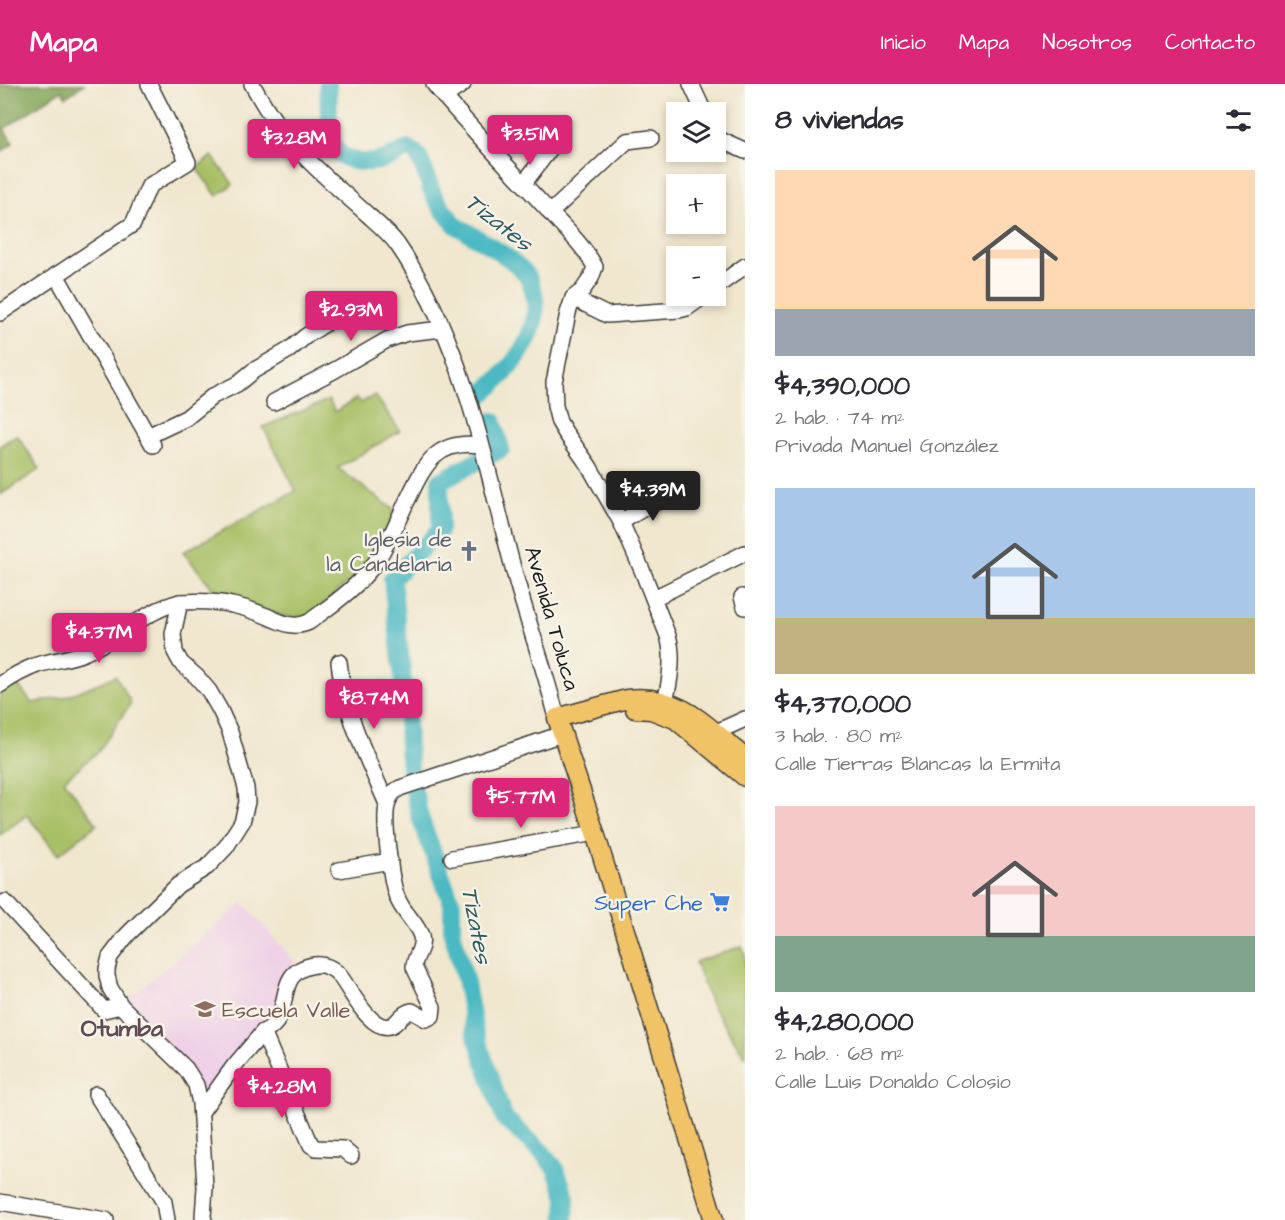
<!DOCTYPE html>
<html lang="es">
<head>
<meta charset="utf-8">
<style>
	body { margin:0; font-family:"Architects Daughter",sans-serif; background:#f7f7f7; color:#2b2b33; height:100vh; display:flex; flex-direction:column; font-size:22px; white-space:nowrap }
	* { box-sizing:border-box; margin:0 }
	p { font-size:20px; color:#7c7c81 }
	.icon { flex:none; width:33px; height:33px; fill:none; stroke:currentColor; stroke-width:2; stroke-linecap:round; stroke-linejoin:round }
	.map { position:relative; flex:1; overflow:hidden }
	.sheet { display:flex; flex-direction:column; background:#fff; width:540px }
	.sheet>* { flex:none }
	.controls { position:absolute; left:666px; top:18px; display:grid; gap:12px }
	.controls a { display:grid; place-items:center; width:60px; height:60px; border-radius:0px; background:#fff; box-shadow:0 3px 9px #0003; font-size:30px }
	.price { position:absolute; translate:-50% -51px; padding:0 14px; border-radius:6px; background:#db2777; color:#fff; font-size:20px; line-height:39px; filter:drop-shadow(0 2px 3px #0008) }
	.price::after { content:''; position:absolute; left:50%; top:36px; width:18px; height:14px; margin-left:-9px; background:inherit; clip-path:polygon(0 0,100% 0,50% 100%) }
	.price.selected { background:#222; color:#fff }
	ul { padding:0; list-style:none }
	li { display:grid; align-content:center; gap:12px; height:318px; padding:0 30px }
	li span { display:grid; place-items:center; height:186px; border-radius:0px; color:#555 }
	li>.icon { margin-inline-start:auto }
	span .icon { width:108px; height:108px; fill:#fffc; stroke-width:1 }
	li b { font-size:26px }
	h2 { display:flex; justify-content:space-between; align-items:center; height:72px; padding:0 30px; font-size:26px }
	header { display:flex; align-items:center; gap:36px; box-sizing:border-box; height:84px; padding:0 30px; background:#db2777; color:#fff }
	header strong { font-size:28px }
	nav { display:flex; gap:33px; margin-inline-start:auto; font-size:21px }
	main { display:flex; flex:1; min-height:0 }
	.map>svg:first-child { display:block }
	.built { fill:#efd0e6 }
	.green { fill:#a7bf65; stroke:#626e40; stroke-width:1.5 }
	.forest { fill:#85a65a; stroke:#50613b; stroke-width:1.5 }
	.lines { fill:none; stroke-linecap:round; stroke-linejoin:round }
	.river { stroke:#4bb9c3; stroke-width:18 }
	.minor-casing { stroke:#3c3a37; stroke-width:18 }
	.major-casing { stroke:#3c3a37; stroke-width:21 }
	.minor { stroke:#fff; stroke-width:15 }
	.major { stroke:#f1c369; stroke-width:18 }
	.labels { text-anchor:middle; stroke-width:5; stroke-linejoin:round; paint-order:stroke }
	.worship-label { font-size:22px; fill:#5b616d; stroke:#f7f3e8; text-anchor:end }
	.street-label { font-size:22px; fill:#1c1c1c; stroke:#f7f3e8 }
	.shop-label { font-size:22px; fill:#366cbe; stroke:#f7f3e8; text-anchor:end }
	.education-label { font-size:22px; fill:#785e54; stroke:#f7f3e8; text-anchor:start }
	.water-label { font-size:24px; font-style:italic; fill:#2f5b5f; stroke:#f7f3e8 }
	.neighbourhood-label { font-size:24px; font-weight:bold; fill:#5f4b54; stroke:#f7f3e8 }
</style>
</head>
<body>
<header>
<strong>Mapa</strong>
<nav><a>Inicio</a><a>Mapa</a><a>Nosotros</a><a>Contacto</a></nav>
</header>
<main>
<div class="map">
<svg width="745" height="1136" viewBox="0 0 745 1136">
	<rect width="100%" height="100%" fill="#f7f3e8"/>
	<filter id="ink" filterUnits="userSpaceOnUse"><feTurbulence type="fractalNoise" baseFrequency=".0167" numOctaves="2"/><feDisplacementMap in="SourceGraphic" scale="12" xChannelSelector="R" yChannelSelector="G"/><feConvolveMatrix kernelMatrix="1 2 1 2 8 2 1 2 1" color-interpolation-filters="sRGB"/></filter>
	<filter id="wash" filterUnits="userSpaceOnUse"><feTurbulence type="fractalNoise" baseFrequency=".008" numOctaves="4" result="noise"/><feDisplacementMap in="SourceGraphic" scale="24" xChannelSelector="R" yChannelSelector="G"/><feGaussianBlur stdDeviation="1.35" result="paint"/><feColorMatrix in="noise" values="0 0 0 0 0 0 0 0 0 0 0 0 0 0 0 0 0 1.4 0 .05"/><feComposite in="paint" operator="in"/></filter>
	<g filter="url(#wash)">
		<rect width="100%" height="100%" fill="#f0e7ce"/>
		<polygon class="built" points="243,818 299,883 280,930 202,1024 201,1009 123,920"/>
		<g class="green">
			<polygon points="212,72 233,100 217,112 196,84"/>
			<polygon points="375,311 400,347 338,384 398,429 372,478 303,537 212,514 211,502 183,468 296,407 263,343 329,316 335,328 357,314 361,319"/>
			<polygon points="17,351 40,385 0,411 0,362"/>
			<polygon points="116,592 131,619 99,667 64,696 97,740 58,771 27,731 0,751 0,604 13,595 32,619 65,613"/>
			<polygon points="742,862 745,870 745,973 711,920 695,878"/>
		</g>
		<polygon class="forest" points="0,0 84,0 66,13 62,6 4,45 13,59 0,69"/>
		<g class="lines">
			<g class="river">
				<path d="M328,0C329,16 328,45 333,59C343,83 373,81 393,72C400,70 405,62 413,67C422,72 429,102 434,112C438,120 450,135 456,141C460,145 467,147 472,151C488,161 506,170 520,184C526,189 530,196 532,203C547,244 511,287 481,311"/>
				<polyline points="493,337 501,365 440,397 440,446 392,495 407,633 408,662 411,694 420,733 452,820 452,847 466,899 475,949 504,1034 540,1066 555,1084 566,1113 565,1136"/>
			</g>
		</g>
	</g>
	<g filter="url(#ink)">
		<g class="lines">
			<g class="minor-casing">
				<g id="minor">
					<path d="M252,0C268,29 284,53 308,76C327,95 348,113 368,131C378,140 389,149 397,160C465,258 484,378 515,491C528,539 545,586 557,634"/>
					<path d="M434,0C469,43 508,83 545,123C563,143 583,160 595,183L591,194L582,207L573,214L568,229L554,298L555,322L559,338L565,348L589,382L621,438L642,486L668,552C675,574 669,608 661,629"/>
					<polyline points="691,0 704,28"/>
					<polyline points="444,13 463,0"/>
					<polyline points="716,54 745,67"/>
					<polyline points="524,99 553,61"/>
					<polyline points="550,129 627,57 651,54"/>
					<polyline points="56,191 153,361"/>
					<polyline points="716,203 745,182"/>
					<polyline points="573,214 607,231 679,226 687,224 704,212"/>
					<polyline points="0,229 133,140 149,102 188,78 149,0"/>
					<polyline points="274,318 335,286 387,256 407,249 442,245"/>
					<polyline points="148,352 186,334 213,312 237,300 253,287 289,266 306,252 350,224"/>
					<polyline points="621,438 652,419 673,413"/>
					<polyline points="742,513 745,523"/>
					<polyline points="654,514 745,469"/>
					<path d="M339,578C344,628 367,674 387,720"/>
					<path d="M0,601C11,593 24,586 37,581C53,576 71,575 86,568C119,554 144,527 180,518"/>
					<polyline points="714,649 745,635"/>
					<polyline points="452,774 595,749"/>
					<polyline points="339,786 390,777"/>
					<polyline points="5,818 104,926 121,922"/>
					<polyline points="263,948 311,1061 316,1064 343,1065 351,1072"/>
					<polyline points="96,1010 164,1118 167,1136"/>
					<path d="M201,1028L234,982L263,948C298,934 269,887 315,881C324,880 333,884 339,891C350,904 369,947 390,942C398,940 400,929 412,927L426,935L432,932L433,923L414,883C414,872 424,865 421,852C417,839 402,828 397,813C391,799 383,736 387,722C389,713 392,708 400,704L562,650"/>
					<polyline points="0,1118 106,1136"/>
					<path d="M204,1136L203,1133L205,1103L200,1019L196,1001L186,985L121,922L110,904L107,892V885L110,873L127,851L178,801L207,783L226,763L242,738L247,718L246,704L230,648L220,626L209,607L197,593L181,579L175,568L173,550L180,518C197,517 215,517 232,521C243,523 254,527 264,531C280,537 292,546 309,538C333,520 358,503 375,479C388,460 397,438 407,417C424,382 435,355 480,361"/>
				</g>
			</g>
			<g class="major-casing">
				<g id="major">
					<polyline points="635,625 651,626 675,635 745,693"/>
					<path d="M714,1136L595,749L557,634L627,615C679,608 709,644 745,674"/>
				</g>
			</g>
			<use href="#minor" class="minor"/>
			<use href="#major" class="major"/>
		</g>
	</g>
	<defs>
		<g id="church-bare" transform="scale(1.62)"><path d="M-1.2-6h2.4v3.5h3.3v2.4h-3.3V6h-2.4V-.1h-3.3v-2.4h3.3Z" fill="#6b7280" stroke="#f7f3e8" stroke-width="2.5" paint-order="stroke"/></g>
		<g id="supermarket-bare" transform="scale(1.62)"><path d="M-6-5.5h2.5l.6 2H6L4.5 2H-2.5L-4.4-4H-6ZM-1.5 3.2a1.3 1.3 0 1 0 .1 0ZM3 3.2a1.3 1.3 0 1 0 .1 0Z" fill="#3f7fe0" stroke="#f7f3e8" stroke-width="2.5" paint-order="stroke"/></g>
		<g id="school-bare" transform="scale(1.62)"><path d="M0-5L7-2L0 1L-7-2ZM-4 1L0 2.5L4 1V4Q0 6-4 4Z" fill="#8d6e63" stroke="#f7f3e8" stroke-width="2.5" paint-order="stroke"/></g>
	</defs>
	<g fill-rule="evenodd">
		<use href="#church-bare" x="469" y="467"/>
		<use href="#supermarket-bare" x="720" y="818"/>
		<use href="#school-bare" x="205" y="925"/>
	</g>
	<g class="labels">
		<g class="worship-label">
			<text x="452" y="462">Iglesia de<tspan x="452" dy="25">la Candelaria</tspan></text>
		</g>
		<g class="street-label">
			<text transform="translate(553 534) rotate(74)" y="8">Avenida Toluca</text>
		</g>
		<g class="shop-label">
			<text x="703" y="826">Super Che</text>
		</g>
		<g class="education-label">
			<text x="222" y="933">Escuela Valle</text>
		</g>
		<g class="water-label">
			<text transform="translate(499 138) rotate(38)" y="8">Tizates</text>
			<text transform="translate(477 841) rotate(79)" y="8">Tizates</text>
		</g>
		<g class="neighbourhood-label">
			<text x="122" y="952">Otumba</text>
		</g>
	</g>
</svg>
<div class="controls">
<a><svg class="icon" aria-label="layers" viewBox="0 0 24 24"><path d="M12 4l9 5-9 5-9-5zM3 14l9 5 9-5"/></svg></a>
<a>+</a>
<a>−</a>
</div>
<b class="price" style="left:530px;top:82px">$3.51M</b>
<b class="price" style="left:294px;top:86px">$3.28M</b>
<b class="price" style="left:351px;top:258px">$2.93M</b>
<b class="price selected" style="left:653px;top:438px">$4.39M</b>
<b class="price" style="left:99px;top:580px">$4.37M</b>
<b class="price" style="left:374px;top:646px">$8.74M</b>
<b class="price" style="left:521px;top:745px">$5.77M</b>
<b class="price" style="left:282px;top:1035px">$4.28M</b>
</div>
<section class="sheet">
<h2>8 viviendas<svg class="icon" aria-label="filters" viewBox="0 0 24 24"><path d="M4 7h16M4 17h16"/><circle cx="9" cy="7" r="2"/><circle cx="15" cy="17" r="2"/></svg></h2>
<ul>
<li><span style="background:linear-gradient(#ffd9b3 75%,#9aa5b1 0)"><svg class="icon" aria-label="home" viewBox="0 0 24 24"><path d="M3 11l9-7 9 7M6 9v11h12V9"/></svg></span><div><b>$4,390,000</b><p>2 hab. · 74 m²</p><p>Privada Manuel González</p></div></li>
<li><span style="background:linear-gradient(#a9c7e8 70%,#c2b280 0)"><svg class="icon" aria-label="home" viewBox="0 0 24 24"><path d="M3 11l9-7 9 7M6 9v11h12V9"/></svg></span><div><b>$4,370,000</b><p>3 hab. · 80 m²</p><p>Calle Tierras Blancas la Ermita</p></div></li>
<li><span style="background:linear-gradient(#f6c9c9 70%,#7fa58c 0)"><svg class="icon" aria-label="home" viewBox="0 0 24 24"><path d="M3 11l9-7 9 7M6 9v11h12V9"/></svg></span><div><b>$4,280,000</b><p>2 hab. · 68 m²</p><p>Calle Luis Donaldo Colosio</p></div></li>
</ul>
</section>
</main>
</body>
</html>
